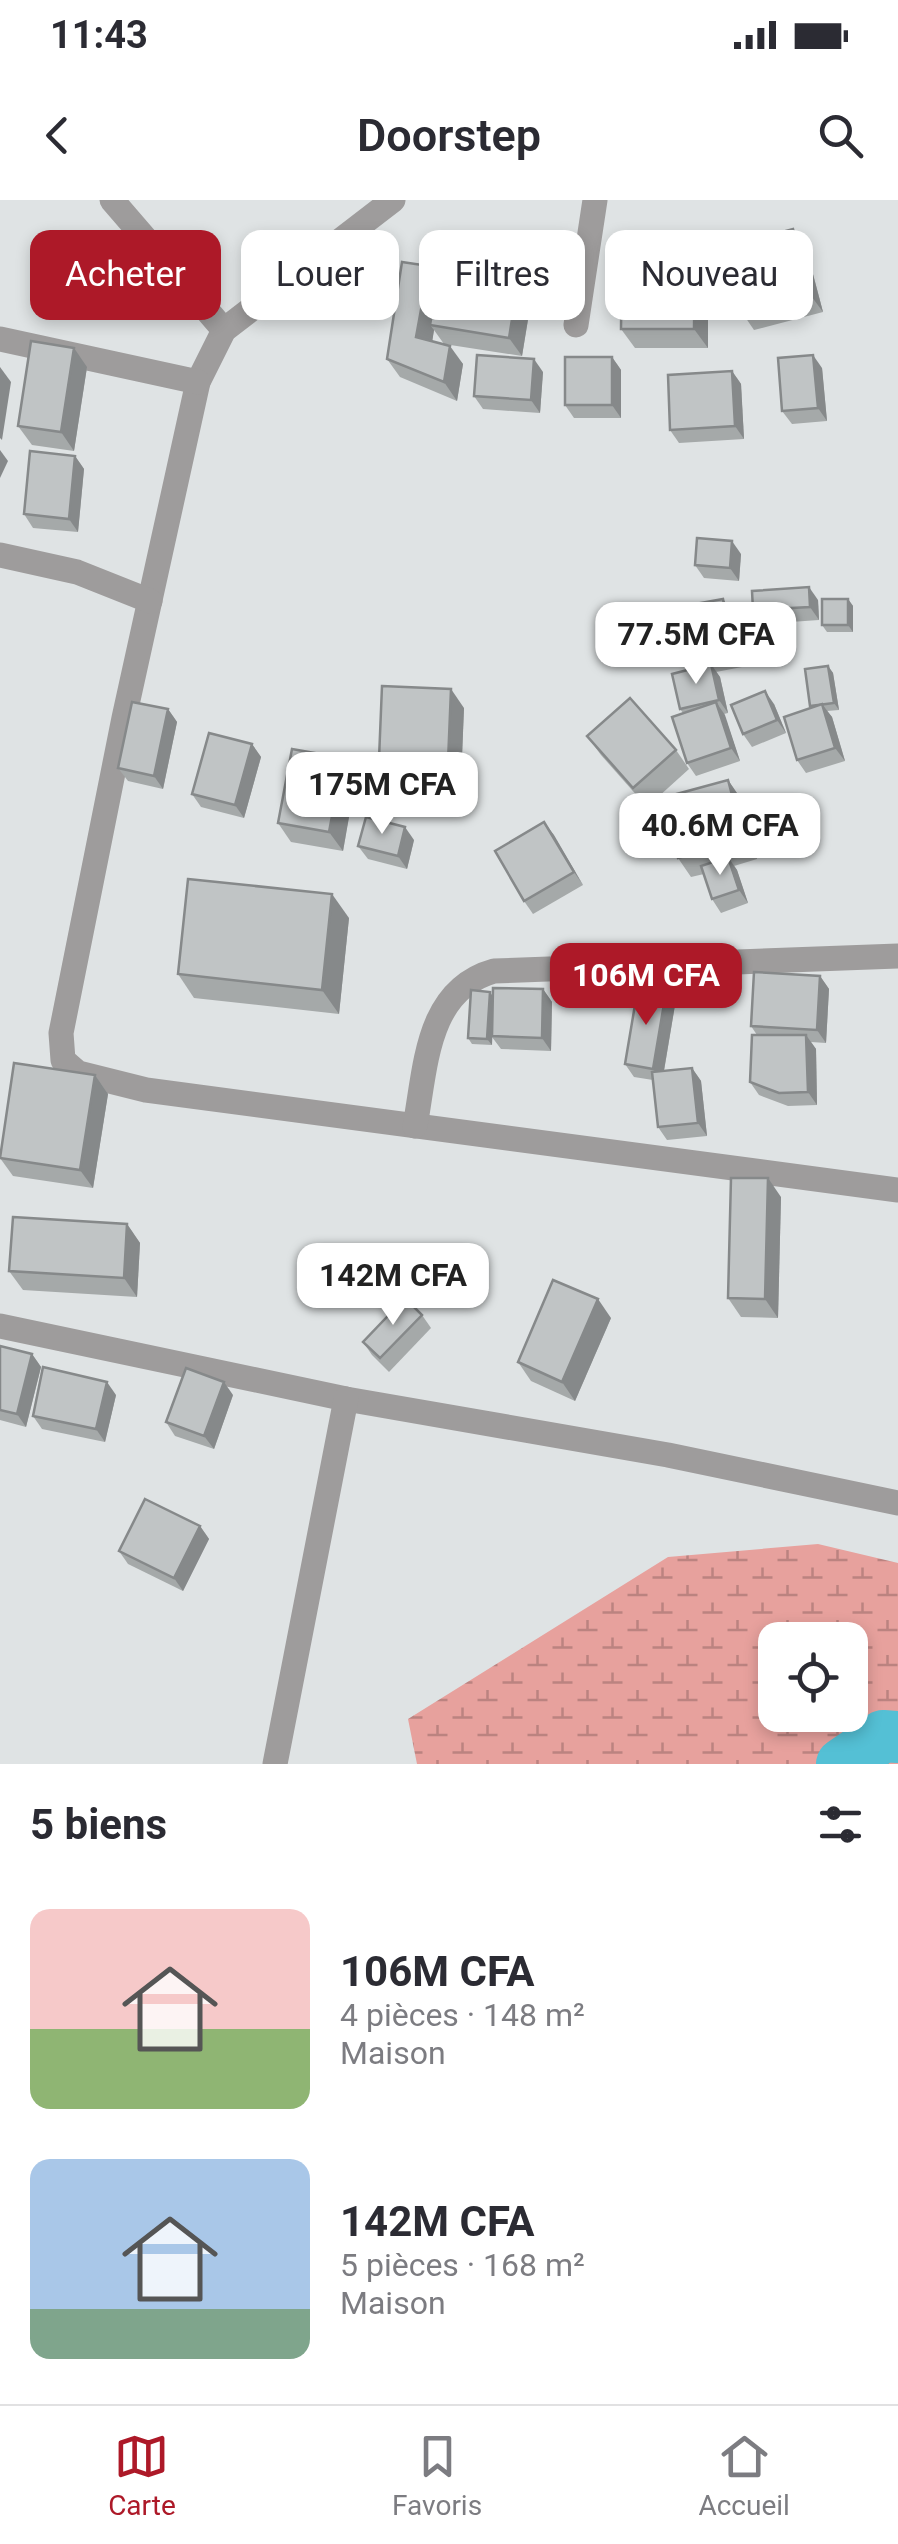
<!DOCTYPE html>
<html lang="fr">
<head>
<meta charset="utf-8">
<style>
	body { margin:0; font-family:Roboto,sans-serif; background:#f2f2f3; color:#2b2b33; height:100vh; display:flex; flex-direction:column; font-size:38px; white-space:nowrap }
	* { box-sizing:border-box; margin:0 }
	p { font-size:32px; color:#7c7c81 }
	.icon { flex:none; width:55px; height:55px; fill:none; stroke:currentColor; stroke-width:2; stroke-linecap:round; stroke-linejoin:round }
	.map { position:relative; height:1564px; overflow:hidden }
	.panel { display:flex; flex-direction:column; background:#fff; flex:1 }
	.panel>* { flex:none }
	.hud { position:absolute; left:30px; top:30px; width:840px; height:90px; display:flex; gap:20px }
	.tools { position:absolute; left:758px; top:1422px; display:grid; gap:20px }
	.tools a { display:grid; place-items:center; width:110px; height:110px; border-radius:20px; background:#fff; box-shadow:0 5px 15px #0003; font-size:50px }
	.price { position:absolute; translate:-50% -85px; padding:0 22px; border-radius:20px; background:#fff; color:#222; font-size:32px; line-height:65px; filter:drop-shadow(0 2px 5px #0008) }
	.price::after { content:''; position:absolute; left:50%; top:60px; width:30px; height:22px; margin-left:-15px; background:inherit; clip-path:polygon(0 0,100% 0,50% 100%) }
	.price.active { background:#ad1928; color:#fff }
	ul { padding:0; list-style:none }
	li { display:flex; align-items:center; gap:30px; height:250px; padding:0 30px }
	li span { display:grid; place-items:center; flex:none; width:280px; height:200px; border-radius:20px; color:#555 }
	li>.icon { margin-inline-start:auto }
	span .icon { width:120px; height:120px; fill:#fffc; stroke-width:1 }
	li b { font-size:42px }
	h2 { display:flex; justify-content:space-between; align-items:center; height:120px; padding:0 30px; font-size:42px }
	.pill { padding:0 35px; border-radius:20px; background:#fff; box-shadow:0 5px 15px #0003; font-size:35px; line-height:90px }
	.pill.active { background:#ad1928; color:#fff }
	.status { display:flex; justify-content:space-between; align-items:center; height:70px; padding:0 50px; background:#fff; direction:ltr }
	.status svg { height:28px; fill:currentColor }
	header { display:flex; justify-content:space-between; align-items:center; height:130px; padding:0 30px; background:#fff; font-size:45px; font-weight:600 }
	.tabs { display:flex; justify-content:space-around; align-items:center; height:140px; border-top:2px solid #e1e1e2; background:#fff; font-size:28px; color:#7c7c81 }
	.tabs a { display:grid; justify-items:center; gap:5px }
	.tabs .active { color:#ad1928 }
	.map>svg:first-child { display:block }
	.wetland { fill:url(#wetland-marsh); fill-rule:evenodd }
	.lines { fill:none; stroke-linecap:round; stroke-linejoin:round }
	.river { stroke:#54c0d5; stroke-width:52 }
	.street { stroke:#9e9c9c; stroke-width:25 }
	.wall { fill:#a5a9a9; fill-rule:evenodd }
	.shaded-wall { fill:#86898a }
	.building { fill:#c0c4c5; stroke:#86898a; stroke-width:2.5 }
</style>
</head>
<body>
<div class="status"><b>11:43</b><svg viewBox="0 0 49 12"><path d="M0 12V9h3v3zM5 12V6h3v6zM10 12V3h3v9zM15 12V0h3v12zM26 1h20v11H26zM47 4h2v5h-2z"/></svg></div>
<header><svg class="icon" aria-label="back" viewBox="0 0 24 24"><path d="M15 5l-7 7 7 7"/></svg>Doorstep<svg class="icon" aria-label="search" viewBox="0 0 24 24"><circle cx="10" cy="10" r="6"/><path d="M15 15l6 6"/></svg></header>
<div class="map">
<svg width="898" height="1564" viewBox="0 0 898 1564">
	<defs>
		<pattern id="wetland-marsh" width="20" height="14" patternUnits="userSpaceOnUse" patternTransform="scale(2.5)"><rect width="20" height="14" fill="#e7a19d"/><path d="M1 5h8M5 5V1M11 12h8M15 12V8" fill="none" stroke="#bb8380"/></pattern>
	</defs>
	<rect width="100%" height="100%" fill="#dfe3e4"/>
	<path class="wetland" d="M818,1344L898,1363V1564H417L408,1519L668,1357ZM775,1440H850V1515H775Z"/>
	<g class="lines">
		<polyline class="river" points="842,1564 883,1536 898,1537"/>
		<g class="street">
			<polyline points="112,0 224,130"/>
			<polyline points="393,0 224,130 198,182 124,518 61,833 63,860 78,873 146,890 898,990"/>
			<polyline points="576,125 595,0"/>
			<polyline points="0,139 198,182"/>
			<polyline points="0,355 77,372 150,401"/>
			<path d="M415,926C426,867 426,790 494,771L898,756"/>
			<polyline points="0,1126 346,1199 668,1255 898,1303"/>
			<polyline points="275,1564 346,1199"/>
		</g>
	</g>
	<g class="wall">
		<polygon points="806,48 823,112 754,130 741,111"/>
		<polygon points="695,52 708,71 708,148 635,148 621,129"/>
		<path d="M519,76L532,95L522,156L444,144L463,164L457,201L400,177L387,159L438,79ZM434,130L444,144L432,141Z"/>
		<polygon points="612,157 621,170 621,218 574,218 565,205"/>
		<polygon points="87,167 74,251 32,245 18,226"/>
		<polygon points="822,168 827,221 792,224 782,211"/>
		<polygon points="732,171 741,184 744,239 679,243 670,230"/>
		<polygon points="543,172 540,213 483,209 474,196"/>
		<polygon points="75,256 84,269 78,332 33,328 24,314"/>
		<polygon points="741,354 739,381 704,378 695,365"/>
		<polygon points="848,399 853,406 853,432 827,432 822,425"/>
		<polygon points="818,400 819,420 762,424 753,410"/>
		<polygon points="732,412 742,467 716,472 720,477 728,513 724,514 740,561 696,576 687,563 683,513 680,509 688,470 683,463"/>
		<polygon points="828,466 833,473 839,510 827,511 832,517 845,561 806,573 797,560 811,508 810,506"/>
		<polygon points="774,504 786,533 752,547 743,534"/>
		<polygon points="464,508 461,581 393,578 379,559"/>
		<polygon points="168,509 177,522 163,589 128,581 118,568"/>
		<polygon points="587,536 676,550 689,569 647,607 601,555"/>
		<polygon points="252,544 261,557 244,618 201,607 192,594"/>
		<polygon points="356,577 343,651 291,642 278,623"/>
		<polygon points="728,580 741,599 757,659 734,666 737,670 748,703 721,713 712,699 704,674 691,677 678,658"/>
		<polygon points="544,622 583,685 533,714 524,701"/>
		<polygon points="414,640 407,669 368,659 358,646"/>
		<polygon points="349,718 339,814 194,798 178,774"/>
		<polygon points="820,776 829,789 826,843 811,842 816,849 817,905 788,906 759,895 750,882 757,835 751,826"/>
		<polygon points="543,789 552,802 551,851 501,849 492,837 492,845 472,844 468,838 493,796"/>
		<polygon points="666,792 675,805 664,871 692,868 701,881 707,936 667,940 658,927 653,880 634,877 625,864"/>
		<polygon points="95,875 108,894 93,988 13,976 0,958"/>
		<polygon points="781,997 778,1118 741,1117 728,1098"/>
		<polygon points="127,1024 140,1043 137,1097 23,1090 9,1071"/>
		<polygon points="422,1115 431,1128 389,1172 372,1155 363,1142"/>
		<polygon points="611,1118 575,1201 531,1181 518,1162"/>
		<polygon points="0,1146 32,1154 41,1167 26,1227 0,1220"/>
		<polygon points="116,1195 105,1242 42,1229 33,1216"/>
		<polygon points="233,1195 214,1249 175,1236 166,1222"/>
		<polygon points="200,1326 209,1339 183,1391 128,1364 119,1351"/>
	</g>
	<g class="shaded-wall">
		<polygon points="793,29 806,48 823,112 809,93"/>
		<polygon points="695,52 708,71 708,148 694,129"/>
		<polygon points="429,66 442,85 430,125 434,130 430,156 416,137"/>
		<polygon points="519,76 532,95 522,156 509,138"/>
		<polygon points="450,146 463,164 457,201 444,182"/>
		<polygon points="74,148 87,167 74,251 61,232"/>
		<polygon points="813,155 822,168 827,221 818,208"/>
		<polygon points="612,157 621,170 621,218 612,205"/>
		<polygon points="534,159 543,172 540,213 531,200"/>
		<polygon points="0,167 11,182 2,240 0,238"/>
		<polygon points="732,171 741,184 744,239 735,226"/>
		<polygon points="0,250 8,261 0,278"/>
		<polygon points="75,256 84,269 78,332 69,319"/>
		<polygon points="732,341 741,354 739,381 730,368"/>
		<polygon points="809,387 818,400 819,420 810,407"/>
		<polygon points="723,399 732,412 742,467 733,454"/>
		<polygon points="848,399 853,406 853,432 848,425"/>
		<polygon points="711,464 720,477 728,513 719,500"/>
		<polygon points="828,466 833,473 839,510 834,503"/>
		<polygon points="451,489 464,508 461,581 448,562"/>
		<polygon points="765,491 774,504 786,533 777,520"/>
		<polygon points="716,502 725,515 740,561 731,548"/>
		<polygon points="822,504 832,517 845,561 835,548"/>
		<polygon points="168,509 177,522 163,589 154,576"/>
		<polygon points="252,544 261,557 244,618 235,605"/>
		<polygon points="343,558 356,577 343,651 329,632"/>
		<polygon points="728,580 741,599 757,659 744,640"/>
		<polygon points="544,622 554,635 583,685 574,672"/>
		<polygon points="405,627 414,640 407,669 398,656"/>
		<polygon points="728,657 737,670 748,703 739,690"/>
		<polygon points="332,694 349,718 339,814 322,790"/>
		<polygon points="820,776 829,789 826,843 817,830"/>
		<polygon points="543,789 552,802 551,851 542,838"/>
		<polygon points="490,792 494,798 492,845 487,839"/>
		<polygon points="666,792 675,805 662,882 653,869"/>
		<polygon points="806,835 816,849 817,905 808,892"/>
		<polygon points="692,868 701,881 707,936 698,923"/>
		<polygon points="95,875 108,894 93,988 80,970"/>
		<polygon points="768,978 781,997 778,1118 765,1099"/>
		<polygon points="127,1024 140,1043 137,1097 124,1078"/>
		<polygon points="598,1099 611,1118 575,1201 562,1182"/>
		<polygon points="32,1154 41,1167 26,1227 17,1214"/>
		<polygon points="107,1182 116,1195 105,1242 96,1229"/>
		<polygon points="224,1182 233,1195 214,1249 204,1236"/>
		<polygon points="200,1326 209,1339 183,1391 174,1378"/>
	</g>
	<g class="building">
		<polygon points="793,29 809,93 741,111 725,47"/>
		<polygon points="622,52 695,52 694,129 621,129"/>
		<polygon points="402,62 429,66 416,137 450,146 444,182 387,159"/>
		<polygon points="441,64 519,76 509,138 430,125"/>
		<polygon points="31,141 74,148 61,232 18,226"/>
		<polygon points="477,155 534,159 531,200 474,196"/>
		<polygon points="813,155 818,208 782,211 778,158"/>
		<rect x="565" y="157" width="47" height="48"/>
		<polygon points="732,171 735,226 670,230 668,175"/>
		<polygon points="30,251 75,256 69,319 24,314"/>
		<polygon points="697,338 732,341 730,368 695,365"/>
		<polygon points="809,387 810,407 753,410 752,391"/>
		<polygon points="723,399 733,454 683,463 673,408"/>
		<rect x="822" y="399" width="26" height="26"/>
		<polygon points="711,464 719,500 680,509 672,474"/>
		<polygon points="828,466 834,503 810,506 805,469"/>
		<polygon points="382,486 451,489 448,562 379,559"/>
		<polygon points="765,491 777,520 743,534 731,505"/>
		<polygon points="630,498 676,550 633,588 587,536"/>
		<polygon points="132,502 168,509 154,576 118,568"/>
		<polygon points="716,502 731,548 687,563 672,517"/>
		<polygon points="822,504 835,548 797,560 784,517"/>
		<polygon points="209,533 252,544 235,605 192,594"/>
		<polygon points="292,549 343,558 329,632 278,623"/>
		<polygon points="728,580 744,640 678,658 662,598"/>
		<polygon points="366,617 405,627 398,656 358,646"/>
		<polygon points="544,622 574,672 524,701 495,651"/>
		<polygon points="728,657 739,690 712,699 701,666"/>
		<polygon points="188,679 332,694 322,790 178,774"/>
		<polygon points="754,772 820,776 817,830 751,826"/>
		<polygon points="638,787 666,792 653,869 625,864"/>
		<polygon points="493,788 543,789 542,838 492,836"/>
		<polygon points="471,790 490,792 487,839 468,838"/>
		<polygon points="752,835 806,835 808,892 779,893 750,882"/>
		<polygon points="14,863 95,875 80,970 0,958"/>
		<polygon points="692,868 698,923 658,927 652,872"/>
		<polygon points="731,978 768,978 765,1099 728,1098"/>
		<polygon points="13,1017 127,1024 124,1078 9,1071"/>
		<polygon points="553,1080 598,1099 562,1182 518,1162"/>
		<polygon points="405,1098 422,1115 380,1158 363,1142"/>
		<polygon points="0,1146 32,1154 17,1214 0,1210"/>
		<polygon points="43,1167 107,1182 96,1229 33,1216"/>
		<polygon points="186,1168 224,1182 204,1236 166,1222"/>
		<polygon points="145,1299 200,1326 174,1378 119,1351"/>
	</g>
</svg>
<div class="tools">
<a><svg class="icon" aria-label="locate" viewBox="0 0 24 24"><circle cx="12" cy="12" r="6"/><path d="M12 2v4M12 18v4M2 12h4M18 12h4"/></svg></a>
</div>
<b class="price" style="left:696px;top:487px">77.5M CFA</b>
<b class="price" style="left:382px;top:637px">175M CFA</b>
<b class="price" style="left:720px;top:678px">40.6M CFA</b>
<b class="price active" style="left:646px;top:828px">106M CFA</b>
<b class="price" style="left:393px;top:1128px">142M CFA</b>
<div class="hud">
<a class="pill active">Acheter</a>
<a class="pill">Louer</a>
<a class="pill">Filtres</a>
<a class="pill">Nouveau</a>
</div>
</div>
<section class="panel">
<h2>5 biens<svg class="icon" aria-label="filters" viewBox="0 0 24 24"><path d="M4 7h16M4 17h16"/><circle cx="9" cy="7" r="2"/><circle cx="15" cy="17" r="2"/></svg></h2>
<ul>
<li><span style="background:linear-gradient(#f6c9c9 60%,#8fb573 0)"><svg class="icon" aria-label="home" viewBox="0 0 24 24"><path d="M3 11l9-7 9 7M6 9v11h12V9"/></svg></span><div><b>106M CFA</b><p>4 pièces · 148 m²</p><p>Maison</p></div></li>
<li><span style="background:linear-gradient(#a9c7e8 75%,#7fa58c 0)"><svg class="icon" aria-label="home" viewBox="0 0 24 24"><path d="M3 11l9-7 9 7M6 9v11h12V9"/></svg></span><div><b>142M CFA</b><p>5 pièces · 168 m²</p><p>Maison</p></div></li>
</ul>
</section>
<nav class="tabs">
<a class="active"><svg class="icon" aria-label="map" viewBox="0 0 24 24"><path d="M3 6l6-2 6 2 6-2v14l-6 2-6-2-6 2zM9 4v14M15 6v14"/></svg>Carte</a>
<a><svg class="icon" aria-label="saved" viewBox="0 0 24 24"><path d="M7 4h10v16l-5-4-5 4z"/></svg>Favoris</a>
<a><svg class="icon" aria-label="home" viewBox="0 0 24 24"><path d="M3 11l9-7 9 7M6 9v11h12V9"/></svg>Accueil</a>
</nav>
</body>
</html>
